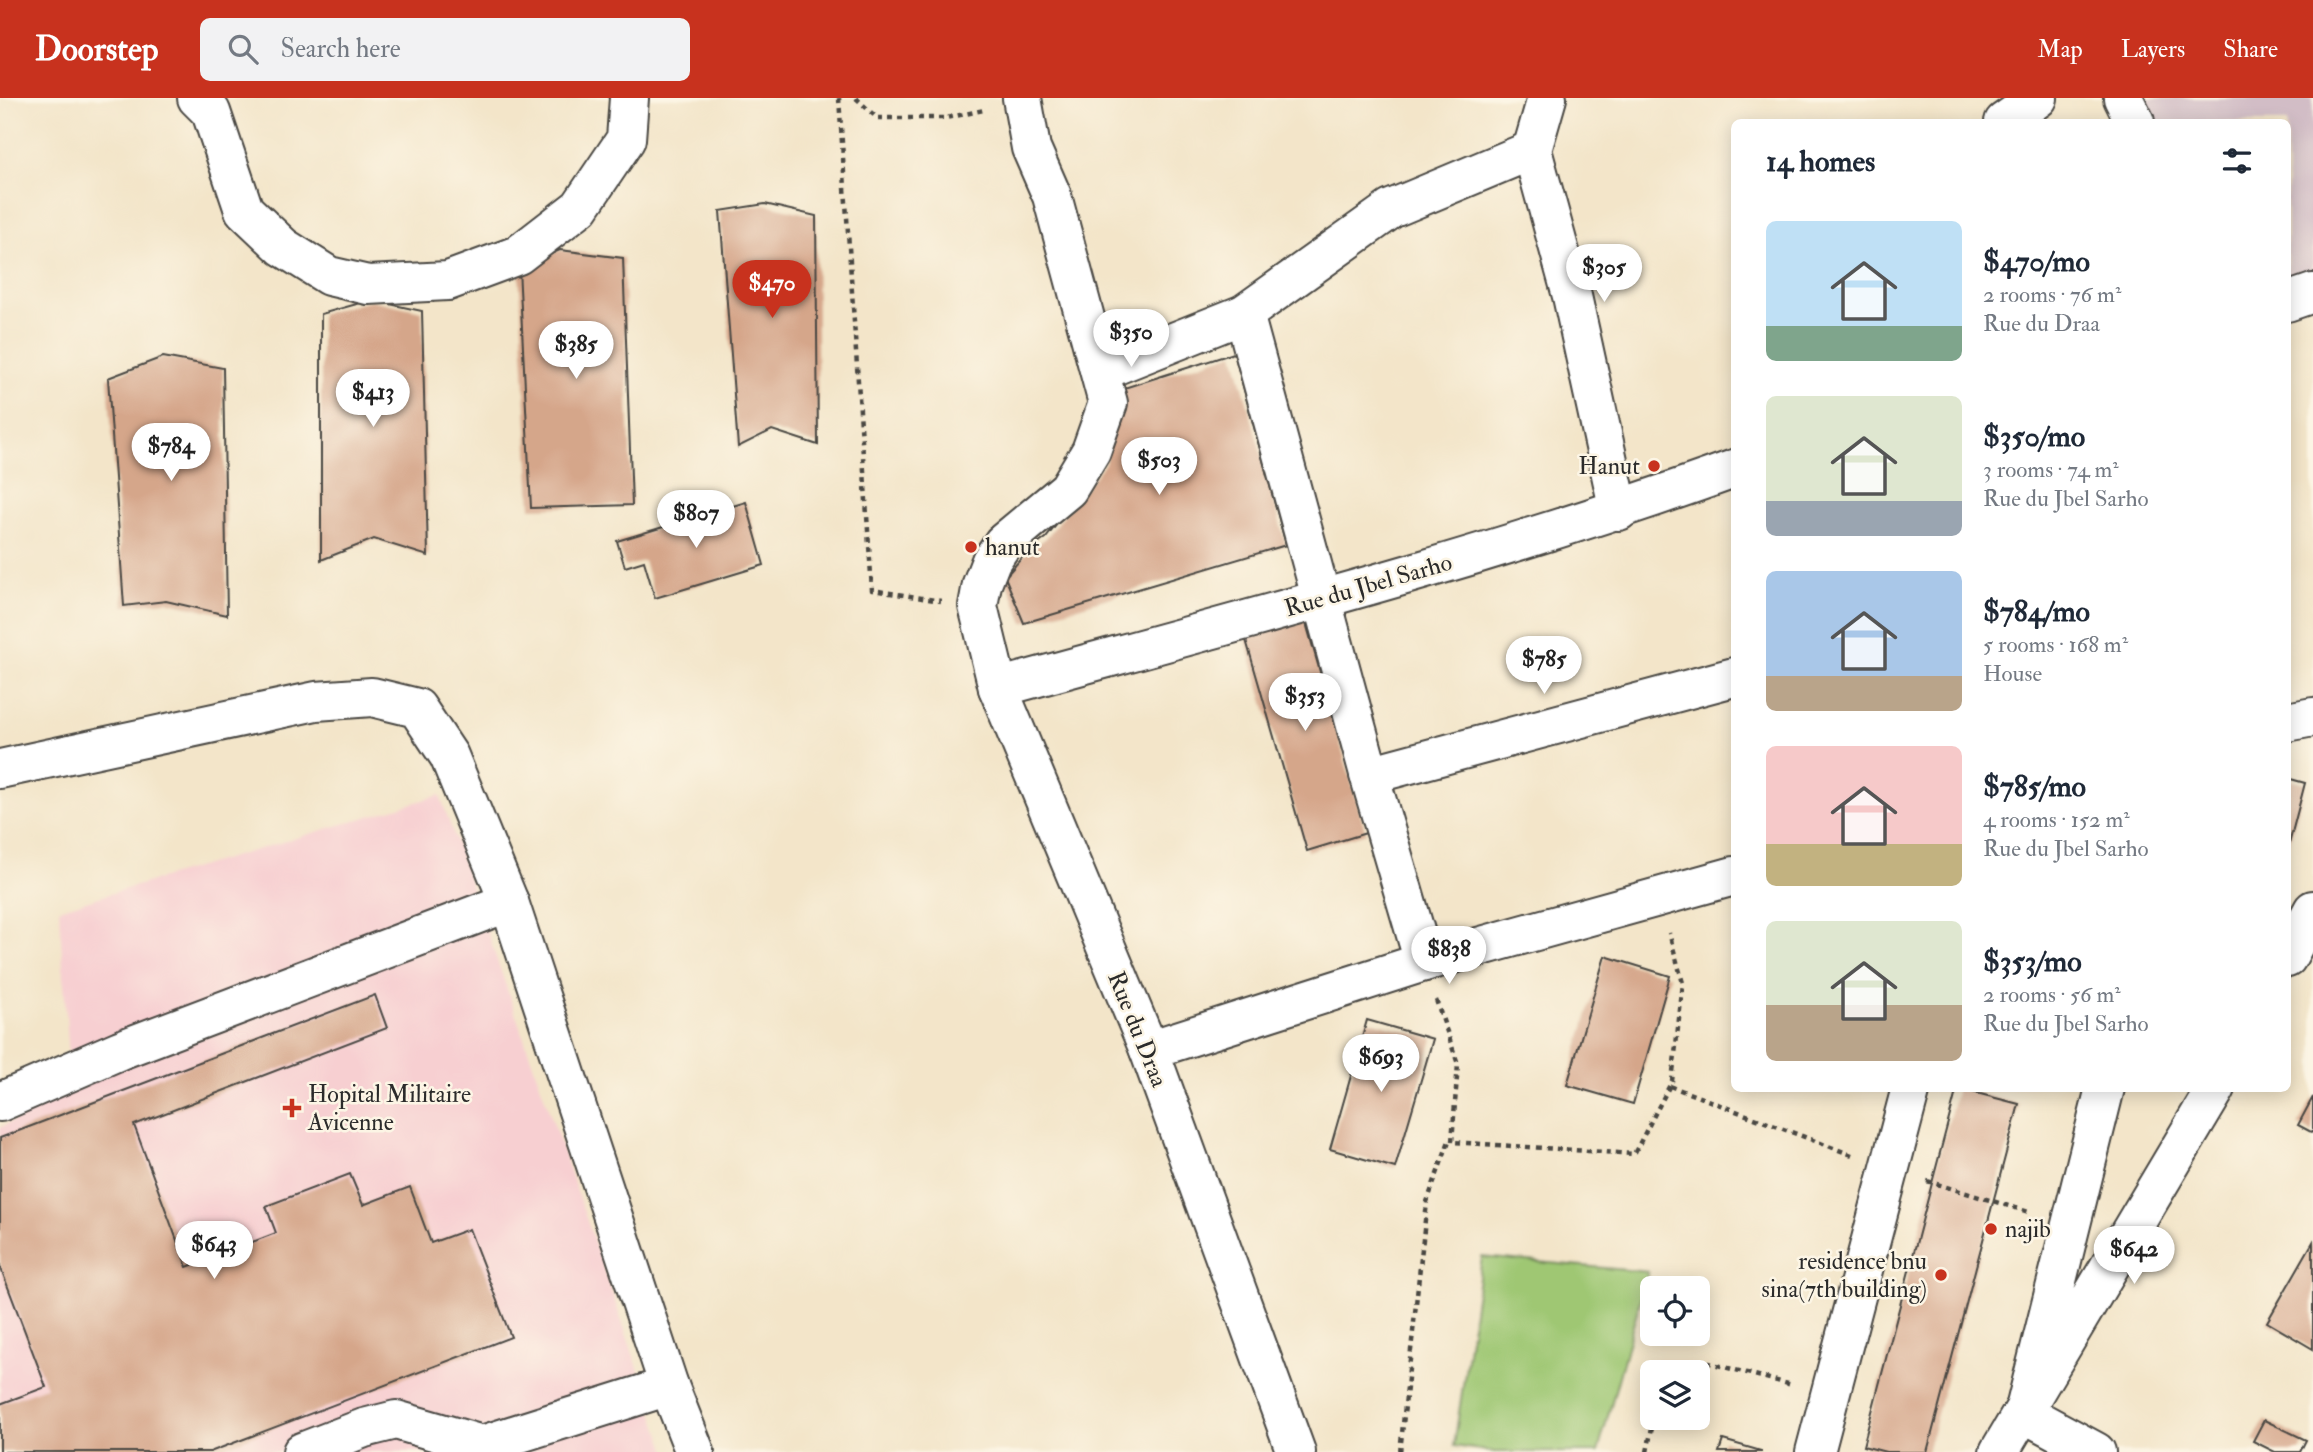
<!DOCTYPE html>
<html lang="en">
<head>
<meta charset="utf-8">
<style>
	body { margin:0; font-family:"IM FELL Double Pica",serif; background:#f2f2f3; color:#1f2937; height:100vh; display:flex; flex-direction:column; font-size:26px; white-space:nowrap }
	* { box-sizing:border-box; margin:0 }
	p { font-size:23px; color:#747a83 }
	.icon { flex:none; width:38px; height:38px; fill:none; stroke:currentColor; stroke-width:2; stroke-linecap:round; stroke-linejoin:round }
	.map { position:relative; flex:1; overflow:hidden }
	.panel { position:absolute; left:1731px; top:21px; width:560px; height:973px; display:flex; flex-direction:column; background:#fff; border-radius:10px; box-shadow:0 4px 18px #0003 }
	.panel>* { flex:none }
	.fabs { position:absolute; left:1640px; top:1178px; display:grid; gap:14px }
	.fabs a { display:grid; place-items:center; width:70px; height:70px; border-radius:10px; background:#fff; box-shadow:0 4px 18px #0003; font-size:35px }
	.price { position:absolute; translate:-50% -60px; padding:0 16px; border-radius:24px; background:#fff; color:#222; font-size:23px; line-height:46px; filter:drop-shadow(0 2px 4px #0008) }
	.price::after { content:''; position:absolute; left:50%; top:42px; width:21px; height:16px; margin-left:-10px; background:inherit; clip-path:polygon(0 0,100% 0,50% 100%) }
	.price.active { background:#c8321e; color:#fff }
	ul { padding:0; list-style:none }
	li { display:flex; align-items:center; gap:21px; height:175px; padding:0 35px }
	li span { display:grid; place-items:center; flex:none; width:196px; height:140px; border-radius:10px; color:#555 }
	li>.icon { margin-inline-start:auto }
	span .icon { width:84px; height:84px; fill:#fffc; stroke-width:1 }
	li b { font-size:30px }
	h2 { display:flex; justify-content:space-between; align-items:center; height:84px; padding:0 35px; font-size:30px }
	header { display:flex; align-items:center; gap:42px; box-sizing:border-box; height:98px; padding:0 35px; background:#c8321e; color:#fff }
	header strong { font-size:33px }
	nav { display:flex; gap:38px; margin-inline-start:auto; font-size:24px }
	.search { width:490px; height:63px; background:#f2f2f3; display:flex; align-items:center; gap:18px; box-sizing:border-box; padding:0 24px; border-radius:10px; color:#747a83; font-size:26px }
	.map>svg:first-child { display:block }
	.built { fill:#f7cfd1 }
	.industrial { fill:#d2bdc6 }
	.green { fill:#9fc773; stroke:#65794f; stroke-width:2 }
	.building { fill:#d5a68a }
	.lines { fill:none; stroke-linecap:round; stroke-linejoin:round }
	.minor-casing { stroke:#494743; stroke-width:42 }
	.path { stroke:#494743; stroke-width:4.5; stroke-dasharray:5 5; stroke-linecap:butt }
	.minor { stroke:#fff; stroke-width:38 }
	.poi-dot { fill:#c8321e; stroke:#fcf5e5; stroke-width:2.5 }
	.labels { text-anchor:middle; stroke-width:5; stroke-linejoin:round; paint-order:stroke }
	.poi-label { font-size:24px; fill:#2b2b2b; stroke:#fcf5e5; text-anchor:start }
	.street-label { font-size:24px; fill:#2b2b2b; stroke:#fcf5e5 }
</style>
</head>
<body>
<header>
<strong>Doorstep</strong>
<div class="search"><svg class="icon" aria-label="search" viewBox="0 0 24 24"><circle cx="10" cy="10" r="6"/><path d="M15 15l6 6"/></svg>Search here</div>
<nav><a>Map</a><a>Layers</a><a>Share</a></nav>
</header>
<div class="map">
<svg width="2313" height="1354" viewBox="0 0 2313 1354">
	<rect width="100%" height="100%" fill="#fcf5e5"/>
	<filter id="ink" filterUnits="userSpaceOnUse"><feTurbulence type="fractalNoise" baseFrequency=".0143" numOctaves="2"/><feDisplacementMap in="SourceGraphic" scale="14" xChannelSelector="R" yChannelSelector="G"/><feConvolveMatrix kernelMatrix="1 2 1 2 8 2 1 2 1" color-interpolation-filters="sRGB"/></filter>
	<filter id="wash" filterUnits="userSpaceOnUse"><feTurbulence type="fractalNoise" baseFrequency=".00686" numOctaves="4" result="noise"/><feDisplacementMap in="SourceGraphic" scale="28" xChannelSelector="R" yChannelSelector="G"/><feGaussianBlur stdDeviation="1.57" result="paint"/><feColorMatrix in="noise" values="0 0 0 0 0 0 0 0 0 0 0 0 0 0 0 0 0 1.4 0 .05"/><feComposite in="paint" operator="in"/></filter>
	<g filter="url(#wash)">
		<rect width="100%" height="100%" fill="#f3e5c9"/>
		<polygon class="built" points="440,697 667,1354 0,1354 0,1030 71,990 59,811"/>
		<polygon class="industrial" points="2135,0 2313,0 2313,173 2287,181 2287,24 2131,24"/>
		<polygon class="green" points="1482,1159 1648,1174 1598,1354 1494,1354 1454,1348"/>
		<g id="blocks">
			<g class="building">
				<polygon points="765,106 816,118 818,347 772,332 738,349 720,113"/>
				<polygon points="560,152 623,160 632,407 531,410 519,170"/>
				<polygon points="371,202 422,213 428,458 374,441 321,462 321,216"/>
				<polygon points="1234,255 1286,447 1024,525 1005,479 1027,454 1046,440 1105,365 1121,291"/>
				<polygon points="163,259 223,270 227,517 166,503 124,508 108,280"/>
				<polygon points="746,404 764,467 655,500 644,463 625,469 617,443"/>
				<polygon points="1304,518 1366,735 1307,753 1244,535"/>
				<polygon points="2287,680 2305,685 2288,750 2287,750"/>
				<polygon points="1605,858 1670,878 1633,1006 1567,987"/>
				<polygon points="375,897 387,930 134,1027 187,1169 276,1135 266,1108 350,1076 363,1107 410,1089 431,1145 469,1131 511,1239 210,1354 0,1354 0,1306 46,1289 0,1168 0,1040"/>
				<polygon points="1367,922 1433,941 1395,1070 1330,1051"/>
				<polygon points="1957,990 2019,1006 1927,1354 1886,1354 1863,1348"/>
				<polygon points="2313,999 2313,1035 2298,1027"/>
				<polygon points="2313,1144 2313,1251 2267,1224"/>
				<polygon points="2264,1322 2306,1342 2300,1354 2275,1354 2253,1343"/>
				<polygon points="1723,1342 1761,1353 1761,1354 1719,1354"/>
			</g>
		</g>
	</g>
	<g filter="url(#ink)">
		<use href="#blocks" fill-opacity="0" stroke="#494743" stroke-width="2"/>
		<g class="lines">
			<g class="minor-casing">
				<g id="minor">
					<polyline points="197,0 211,14 244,112 283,149 329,178 368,187 448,183 518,157 580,109 626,41 629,0"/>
					<polyline points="1022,0 1031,50 1052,98 1108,305 1091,353 1068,391 1003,445 991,463 982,486 978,508 998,590 1149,952 1296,1354"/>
					<polyline points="1547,0 1532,52 1572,198 1619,413"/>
					<polyline points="2123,0 2135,24"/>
					<polyline points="2004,24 2038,0"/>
					<polyline points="2287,204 2313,195"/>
					<polyline points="1244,216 1371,683 1424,864"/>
					<polyline points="1101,273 1244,216 1391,111 1532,52"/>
					<path d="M998,590C1245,522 1494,458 1734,371"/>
					<polyline points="2287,624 2313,619"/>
					<polyline points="0,671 316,603 372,599 417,610 449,658 509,804 669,1288 695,1354"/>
					<polyline points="1369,677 1734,579"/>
					<polyline points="2287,860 2313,812"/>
					<polyline points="1149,952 1424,864 1734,778"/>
					<polyline points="0,1004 120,952 509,804"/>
					<polyline points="302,1354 364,1330 396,1322 482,1347 669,1288"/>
					<polyline points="1815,1354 1911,990"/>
					<polyline points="1999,1354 2216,990"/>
					<polyline points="2096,1354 2024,1315 2105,990"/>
				</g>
			</g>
			<g class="path">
				<polyline points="839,0 872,492 941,503"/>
				<polyline points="856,0 877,20 946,20 984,12"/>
				<polyline points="1436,902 1458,966 1452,1044 1634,1056 1672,983 1683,885 1669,835"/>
				<polyline points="1670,988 1852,1057"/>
				<polyline points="1927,1083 2032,1115"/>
				<polyline points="1692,1274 1702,1263 1792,1287"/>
				<polyline points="1400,1354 1427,1104 1450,1040"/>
				<polyline points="1647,1354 1654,1320"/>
			</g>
			<use href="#minor" class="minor"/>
		</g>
	</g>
	<g class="poi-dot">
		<circle cx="1654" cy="368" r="7"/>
		<circle cx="971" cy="449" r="7"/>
		<path d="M288.5 999.5h7v7h7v7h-7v7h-7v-7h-7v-7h7z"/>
		<circle cx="1991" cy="1131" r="7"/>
		<circle cx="1941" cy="1177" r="7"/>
	</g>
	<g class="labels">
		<g class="poi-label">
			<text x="1640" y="376" text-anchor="end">Hanut</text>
			<text x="985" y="457">hanut</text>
			<text x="308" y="1004">Hopital Militaire<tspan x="308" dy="28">Avicenne</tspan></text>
			<text x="2005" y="1139">najib</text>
			<text x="1927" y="1171" text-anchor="end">residence bnu<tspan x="1927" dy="28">sina(7th building)</tspan></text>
		</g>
		<g class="street-label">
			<text transform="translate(1368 487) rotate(-16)" y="8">Rue du Jbel Sarho</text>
			<text transform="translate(1138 931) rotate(68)" y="8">Rue du Draa</text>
		</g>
	</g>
</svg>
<div class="fabs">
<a><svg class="icon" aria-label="locate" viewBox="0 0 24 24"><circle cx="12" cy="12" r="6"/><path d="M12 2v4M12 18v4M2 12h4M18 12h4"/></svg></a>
<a><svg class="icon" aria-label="layers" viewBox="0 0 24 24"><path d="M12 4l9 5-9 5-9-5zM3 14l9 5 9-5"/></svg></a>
</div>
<b class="price" style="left:1604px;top:206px">$305</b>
<b class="price active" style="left:772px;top:222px">$470</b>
<b class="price" style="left:1131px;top:271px">$350</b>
<b class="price" style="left:576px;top:283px">$385</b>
<b class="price" style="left:373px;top:331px">$413</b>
<b class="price" style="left:171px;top:385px">$784</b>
<b class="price" style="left:1159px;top:399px">$503</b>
<b class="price" style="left:696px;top:452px">$807</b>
<b class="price" style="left:1544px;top:598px">$785</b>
<b class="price" style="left:1305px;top:635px">$353</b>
<b class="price" style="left:1449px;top:888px">$838</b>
<b class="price" style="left:1381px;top:996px">$693</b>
<b class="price" style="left:214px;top:1183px">$643</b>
<b class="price" style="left:2134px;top:1188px">$642</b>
<section class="panel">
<h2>14 homes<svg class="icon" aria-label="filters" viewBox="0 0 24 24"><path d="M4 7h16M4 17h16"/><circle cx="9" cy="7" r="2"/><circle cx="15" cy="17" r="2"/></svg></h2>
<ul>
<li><span style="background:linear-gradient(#bfe0f5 75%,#7fa58c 0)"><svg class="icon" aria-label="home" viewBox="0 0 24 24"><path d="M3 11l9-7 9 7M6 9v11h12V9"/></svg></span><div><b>$470/mo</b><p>2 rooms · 76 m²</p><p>Rue du Draa</p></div></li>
<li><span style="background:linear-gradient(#dfe7d0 75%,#9aa5b1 0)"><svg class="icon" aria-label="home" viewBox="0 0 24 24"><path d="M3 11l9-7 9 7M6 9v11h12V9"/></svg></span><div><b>$350/mo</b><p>3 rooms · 74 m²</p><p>Rue du Jbel Sarho</p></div></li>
<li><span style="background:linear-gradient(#a9c7e8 75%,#b9a48a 0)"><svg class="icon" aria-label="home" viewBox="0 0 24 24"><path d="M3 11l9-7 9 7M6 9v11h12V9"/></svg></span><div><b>$784/mo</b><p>5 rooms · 168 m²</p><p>House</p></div></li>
<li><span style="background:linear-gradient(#f6c9c9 70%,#c2b280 0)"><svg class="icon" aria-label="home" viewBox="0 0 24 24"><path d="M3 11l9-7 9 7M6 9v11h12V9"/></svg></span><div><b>$785/mo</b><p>4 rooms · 152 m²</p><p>Rue du Jbel Sarho</p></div></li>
<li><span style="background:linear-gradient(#dfe7d0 60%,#b9a48a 0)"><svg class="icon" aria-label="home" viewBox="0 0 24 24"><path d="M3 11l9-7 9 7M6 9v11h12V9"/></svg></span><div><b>$353/mo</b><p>2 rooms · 56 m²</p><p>Rue du Jbel Sarho</p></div></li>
</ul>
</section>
</div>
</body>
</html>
